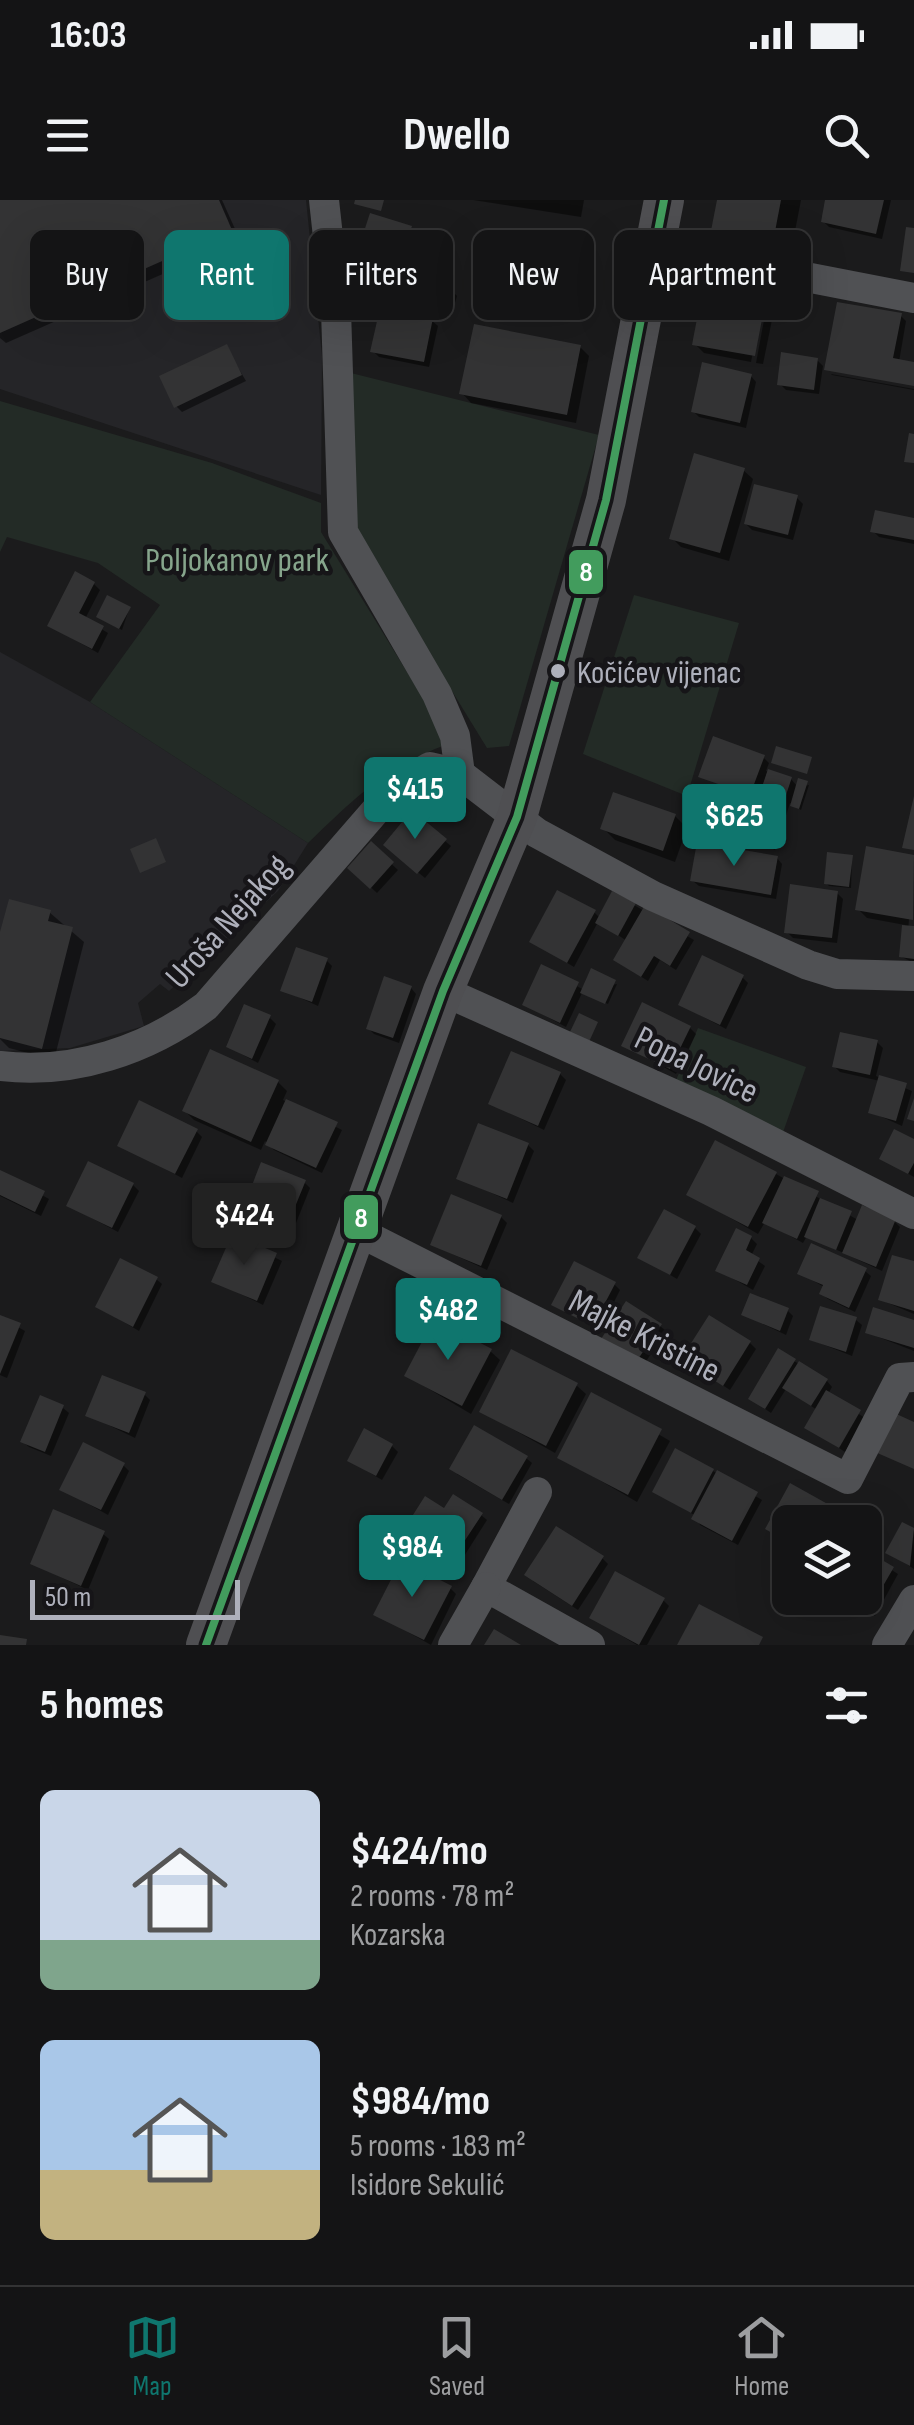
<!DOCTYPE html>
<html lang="en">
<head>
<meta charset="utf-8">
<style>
	body { margin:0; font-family:"Sofia Sans Condensed",sans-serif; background:#212122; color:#f1f3f6; height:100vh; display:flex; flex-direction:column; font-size:38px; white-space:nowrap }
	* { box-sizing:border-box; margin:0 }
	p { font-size:32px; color:#9d9ea0 }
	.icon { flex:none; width:55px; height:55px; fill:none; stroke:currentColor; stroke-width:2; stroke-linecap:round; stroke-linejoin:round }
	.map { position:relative; height:1445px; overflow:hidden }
	.side { display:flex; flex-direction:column; background:#141415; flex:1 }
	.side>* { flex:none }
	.top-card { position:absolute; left:30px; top:30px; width:855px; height:90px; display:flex; gap:20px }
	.buttons { position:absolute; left:772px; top:1305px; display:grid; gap:20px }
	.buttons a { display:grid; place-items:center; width:110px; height:110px; border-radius:15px; background:#141415; box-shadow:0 10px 40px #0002,0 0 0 2px #333334; font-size:50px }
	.scale { position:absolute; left:30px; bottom:25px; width:210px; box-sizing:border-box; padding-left:10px; border:5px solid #aeb0bb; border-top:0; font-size:28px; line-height:35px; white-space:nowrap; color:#aeb0bb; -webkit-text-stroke:8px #161518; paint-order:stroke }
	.price { position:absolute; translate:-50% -85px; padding:0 22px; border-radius:10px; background:#0f766e; color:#fff; font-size:32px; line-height:65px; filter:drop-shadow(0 2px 5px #0008) }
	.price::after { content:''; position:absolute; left:50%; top:60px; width:30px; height:22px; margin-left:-15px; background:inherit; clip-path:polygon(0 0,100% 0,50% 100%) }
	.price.on { background:#222; color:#fff }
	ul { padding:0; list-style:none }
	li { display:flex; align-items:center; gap:30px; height:250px; padding:0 40px }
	li span { display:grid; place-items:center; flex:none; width:280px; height:200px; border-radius:15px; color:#555 }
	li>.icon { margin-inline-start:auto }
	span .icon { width:120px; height:120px; fill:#fffc; stroke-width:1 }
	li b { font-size:42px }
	h2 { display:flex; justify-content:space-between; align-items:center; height:120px; padding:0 40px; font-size:42px }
	.chip { padding:0 35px; border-radius:15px; background:#141415; box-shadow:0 10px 40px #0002,0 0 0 2px #333334; font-size:35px; line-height:90px }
	.chip.on { background:#0f766e; color:#fff }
	.status { display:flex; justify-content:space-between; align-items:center; height:70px; padding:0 50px; background:#141415; direction:ltr }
	.status svg { height:28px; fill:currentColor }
	header { display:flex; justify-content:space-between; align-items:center; height:130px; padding:0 40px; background:#141415; font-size:45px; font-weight:700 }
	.tab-bar { display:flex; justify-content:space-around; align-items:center; height:140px; border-top:2px solid #333334; background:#141415; font-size:28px; color:#9d9ea0 }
	.tab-bar a { display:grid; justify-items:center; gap:5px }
	.tab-bar .on { color:#0f766e }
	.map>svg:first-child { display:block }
	.built { fill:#252528 }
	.green { fill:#232b26 }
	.shadow { fill:#0007 }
	.building { fill:#333334 }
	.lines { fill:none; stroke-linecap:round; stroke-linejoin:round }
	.minor { stroke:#505154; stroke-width:30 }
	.secondary { stroke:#4f4f52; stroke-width:40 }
	.bus-1-casing { stroke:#161518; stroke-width:15 }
	.bus-1 { stroke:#429c5d; stroke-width:8 }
	.bus-dot { fill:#aeb0bb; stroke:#161518; stroke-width:4 }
	.labels { text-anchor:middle; stroke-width:9; stroke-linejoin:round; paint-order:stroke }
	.bus-label { font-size:32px; fill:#aeb0bb; stroke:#161518; text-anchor:start }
	.park-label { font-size:35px; fill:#86a58c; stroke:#161518 }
	.street-label { font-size:35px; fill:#aeb0bb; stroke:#161518 }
	.line-badge { stroke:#161518; stroke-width:4 }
	.badge-label { font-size:28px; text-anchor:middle; font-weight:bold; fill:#fff }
</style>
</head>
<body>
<div class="status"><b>16:03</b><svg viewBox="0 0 49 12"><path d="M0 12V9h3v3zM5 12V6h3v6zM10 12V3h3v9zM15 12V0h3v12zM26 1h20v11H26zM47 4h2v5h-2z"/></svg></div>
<header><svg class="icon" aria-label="menu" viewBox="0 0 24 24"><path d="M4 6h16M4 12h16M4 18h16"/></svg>Dwello<svg class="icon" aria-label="search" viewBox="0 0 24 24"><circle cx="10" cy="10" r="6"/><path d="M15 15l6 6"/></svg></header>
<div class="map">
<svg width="914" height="1445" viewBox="0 0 914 1445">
	<rect width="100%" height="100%" fill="#1b1b1c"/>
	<g class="built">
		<polygon points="0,0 306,0 322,156 321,295 0,189"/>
		<polygon points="0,452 90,502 308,643 278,691 169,791 160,784 138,803 144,826 70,848 0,851"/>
	</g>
	<g class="green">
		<polygon points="347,172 599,235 509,546 487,548 361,343 354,324"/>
		<path d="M0,201L212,263L321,303V332L442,529L445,545C382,570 356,597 308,643L90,502L160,405L98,363L7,337L0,352Z"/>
		<polygon points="634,395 739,423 687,596 583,554"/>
		<polygon points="698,828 806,867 781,938 674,885"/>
	</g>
	<g class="shadow">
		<polygon points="0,0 222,0 240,40 6,143 0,138"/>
		<polygon points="473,0 584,0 581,17"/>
		<polygon points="719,0 801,0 787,73"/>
		<polygon points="828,0 891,0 882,39 829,27 823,21"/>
		<polygon points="410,28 416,34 404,73 359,55"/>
		<polygon points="559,60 565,66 551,115 498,100 492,94"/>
		<polygon points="451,90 457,96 451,116 379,97 373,91"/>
		<polygon points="765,101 774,110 763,164 756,163 767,104 762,104 751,162 704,153 695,144"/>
		<polygon points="900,115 906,121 899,162 914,164 914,184 826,169"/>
		<polygon points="432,121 438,126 429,167 379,157 373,151"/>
		<polygon points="226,147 246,181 182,212 176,206"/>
		<polygon points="580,147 589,156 576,223 471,203 462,193"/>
		<polygon points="817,160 823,166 819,194 786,190 780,184"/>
		<polygon points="831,174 914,189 914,190 832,175"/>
		<polygon points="751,176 756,182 746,228 699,217 693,211"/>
		<polygon points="743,270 753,279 729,361 681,347 672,338"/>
		<polygon points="797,298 803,304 793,340 752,330 746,324"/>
		<polygon points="914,321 914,344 879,337 873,331"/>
		<polygon points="94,384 100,390 85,419 108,433 98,453 50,426"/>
		<polygon points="129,409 122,430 101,419"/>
		<polygon points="763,557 769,563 766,571 791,579 798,587 809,585 801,610 790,603 775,650 748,637 760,601 701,576"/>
		<polygon points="675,616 687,628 675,662 615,640 603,628"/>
		<polygon points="445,641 451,646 425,678 392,651"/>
		<polygon points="371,645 398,670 377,693 350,668"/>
		<polygon points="868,649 914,657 908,732 914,729 914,763 902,757 905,725 867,718 858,709"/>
		<polygon points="852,657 851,688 829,686 826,683"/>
		<polygon points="777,658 782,664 776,699 699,686 693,681"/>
		<polygon points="837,693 843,699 837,743 793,738 787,732"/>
		<polygon points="634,705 694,740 676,770 660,760 648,781 622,765 627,741 598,722 574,767 532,742 594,712 600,718"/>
		<polygon points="49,712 84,742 54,860 9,848 0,839 0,742"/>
		<polygon points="326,760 332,766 318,806 283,790"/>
		<polygon points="543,768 584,790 617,784 608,804 582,793 566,827 525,805"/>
		<polygon points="742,777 748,783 726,829 681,805"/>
		<polygon points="411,788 416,794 399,843 374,834 368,828"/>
		<polygon points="270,818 276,824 258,863 229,847"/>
		<polygon points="690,828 696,834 676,874 624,845"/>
		<polygon points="877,842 883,848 876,876 912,891 902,926 871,912 880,881 840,872 834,866"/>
		<polygon points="560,874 566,880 544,930 491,904"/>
		<polygon points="278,882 287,891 283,900 342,930 322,973 274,950 265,941 261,950 194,920 185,911"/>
		<polygon points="196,931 202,937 182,978 120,945"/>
		<polygon points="914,942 914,977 882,959"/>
		<polygon points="528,945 534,951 513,1003 459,978"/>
		<polygon points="0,972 49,999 41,1016 0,996"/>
		<polygon points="776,974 858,1020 894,1021 900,1027 882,1071 807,1036 803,1043 765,1022 758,1034 689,994"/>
		<polygon points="304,982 310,988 294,1028 247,1005"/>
		<polygon points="133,985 139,991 118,1032 69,1006"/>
		<polygon points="501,1017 507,1023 487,1070 433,1045"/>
		<polygon points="695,1028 701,1034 677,1079 640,1057"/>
		<polygon points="233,1037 282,1061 263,1105 214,1081"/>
		<polygon points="751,1038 757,1044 751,1056 765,1066 753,1090 718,1070"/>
		<polygon points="914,1064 914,1114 881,1100"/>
		<polygon points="865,1071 871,1076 855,1112 828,1099 822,1094 824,1087 800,1073"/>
		<polygon points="156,1079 162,1084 139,1131 98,1107"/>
		<polygon points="614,1084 620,1090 600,1130 554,1105"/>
		<polygon points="787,1110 793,1116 786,1135 744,1115"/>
		<polygon points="0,1117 25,1131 7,1178 0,1175"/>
		<polygon points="856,1120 862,1125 852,1156 812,1140"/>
		<polygon points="914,1122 914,1151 868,1133"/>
		<polygon points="660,1126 666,1131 643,1166 610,1144"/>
		<polygon points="750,1143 756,1149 730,1190 690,1164"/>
		<polygon points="490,1151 500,1160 471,1214 407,1176"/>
		<polygon points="794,1161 827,1181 832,1187 828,1194 865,1218 845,1252 807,1227 817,1210 786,1189 771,1213 751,1199"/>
		<polygon points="576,1185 586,1194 555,1253 482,1212"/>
		<polygon points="144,1194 150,1200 135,1238 88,1215"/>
		<polygon points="592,1195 670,1241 637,1302 560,1257"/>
		<polygon points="63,1208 69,1213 51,1256 29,1247 23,1242"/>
		<polygon points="392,1246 398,1252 382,1280 350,1261"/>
		<polygon points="526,1258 532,1263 509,1304 457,1274"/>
		<polygon points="123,1265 129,1271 108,1315 62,1289"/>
		<polygon points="713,1271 762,1300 738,1345 700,1325 696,1316 655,1292"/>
		<polygon points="831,1309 837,1315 833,1322 790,1322 790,1343 768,1328"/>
		<polygon points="445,1311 481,1315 487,1320 461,1361 415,1332"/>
		<polygon points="903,1325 914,1331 914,1369 888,1352"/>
		<polygon points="103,1334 109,1339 88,1390 33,1364"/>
		<polygon points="865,1353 898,1374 875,1416 842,1398 865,1398"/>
		<polygon points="602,1358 608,1364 578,1410 533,1381"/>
		<polygon points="450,1388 456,1394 431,1445 376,1414"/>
		<polygon points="663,1400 669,1406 647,1445 637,1445 592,1418"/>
	</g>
	<g class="building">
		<polygon points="0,0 219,0 232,30 0,133"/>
		<polygon points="355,0 384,0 381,11 354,4"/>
		<polygon points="717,0 781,0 770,58 708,46"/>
		<polygon points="825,0 884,0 876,34 821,22"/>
		<polygon points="370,13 412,26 398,68 356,56"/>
		<polygon points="906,27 914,28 914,73 900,71"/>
		<polygon points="504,43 560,58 545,110 489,95"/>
		<polygon points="377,68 452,88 445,112 370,92"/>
		<polygon points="703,87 766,98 755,156 692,145"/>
		<polygon points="837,102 902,113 893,158 914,162 914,186 824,170"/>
		<polygon points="380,108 433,118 424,162 370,152"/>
		<polygon points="474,124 581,145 567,215 459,194"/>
		<polygon points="227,144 242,175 174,208 159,176"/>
		<polygon points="781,152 818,158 814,190 777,185"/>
		<polygon points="702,162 752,174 740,223 691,212"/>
		<polygon points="909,233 914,234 914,263 904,262"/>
		<polygon points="694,253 745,268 720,353 669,339"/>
		<polygon points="754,284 798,295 788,335 744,324"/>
		<polygon points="875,310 914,318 914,340 870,332"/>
		<polygon points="75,371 95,382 79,413 104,426 92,449 47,426"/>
		<polygon points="107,395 131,407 119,429 96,417"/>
		<polygon points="713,536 765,555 750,595 698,577"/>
		<polygon points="776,546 812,557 807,574 771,563"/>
		<polygon points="768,569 792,577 769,646 745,638"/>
		<polygon points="798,578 808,581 799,609 790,606"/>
		<polygon points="613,592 676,614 663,651 600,629"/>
		<polygon points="914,596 914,650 902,648"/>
		<polygon points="412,610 447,639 417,674 383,645"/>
		<polygon points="156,638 166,662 140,673 130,649"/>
		<polygon points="371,641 394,662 370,689 347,668"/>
		<polygon points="697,642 778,656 771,695 690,681"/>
		<polygon points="866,646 914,655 913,720 855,710"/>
		<polygon points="827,652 853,655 849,687 824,684"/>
		<polygon points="790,684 838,691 832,738 784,733"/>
		<polygon points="557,690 596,710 567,763 529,742"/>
		<polygon points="612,691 636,703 618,736 595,723"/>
		<polygon points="9,699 51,710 48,721 73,727 42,849 0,838 0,732"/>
		<polygon points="645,705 690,732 670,766 654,756 641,777 613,760"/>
		<polygon points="902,725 914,726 914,759 899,757"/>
		<polygon points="296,747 328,758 312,802 280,791"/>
		<polygon points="702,755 744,775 720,825 678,805"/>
		<polygon points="541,764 579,782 560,823 522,805"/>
		<polygon points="591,768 616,780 605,804 580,793"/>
		<polygon points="384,776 412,786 393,838 366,829"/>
		<polygon points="642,802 691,826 670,869 621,846"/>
		<polygon points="244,804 271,815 252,859 226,847"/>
		<polygon points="579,813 598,822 588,844 569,834"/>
		<polygon points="840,832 878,840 870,875 832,867"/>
		<polygon points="210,849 279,880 251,942 182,911"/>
		<polygon points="511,851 561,872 538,926 488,904"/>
		<polygon points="879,875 907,883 896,921 868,913"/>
		<polygon points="914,898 914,921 907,919"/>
		<polygon points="286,899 338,922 316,968 265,945"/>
		<polygon points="139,900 198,929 175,974 117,946"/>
		<polygon points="478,923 529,943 507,999 456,979"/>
		<polygon points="894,929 914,939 914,963 908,974 879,959"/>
		<polygon points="715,940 777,972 748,1027 686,995"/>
		<polygon points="88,961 134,983 112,1028 66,1006"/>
		<polygon points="261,962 306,980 288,1024 244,1006"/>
		<polygon points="0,970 45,991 35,1012 0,995"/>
		<polygon points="784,976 819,991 797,1039 762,1023"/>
		<polygon points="451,994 502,1015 481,1066 430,1045"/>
		<polygon points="820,998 852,1011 836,1050 804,1037"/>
		<polygon points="862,1005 896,1019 876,1067 842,1053"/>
		<polygon points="664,1009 696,1026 670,1075 637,1058"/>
		<polygon points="736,1028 752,1036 746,1050 760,1058 747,1085 715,1071"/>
		<polygon points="232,1034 277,1053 257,1101 211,1082"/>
		<polygon points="811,1043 867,1068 849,1108 819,1094 823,1085 797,1074"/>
		<polygon points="892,1055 914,1061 914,1111 878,1100"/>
		<polygon points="120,1058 158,1077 133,1127 95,1107"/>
		<polygon points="574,1061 616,1082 593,1126 551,1105"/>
		<polygon points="750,1093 789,1108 780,1131 741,1115"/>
		<polygon points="626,1101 662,1124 636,1162 601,1139"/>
		<polygon points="820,1106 857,1117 846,1152 809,1140"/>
		<polygon points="873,1107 914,1120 914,1148 865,1133"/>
		<polygon points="0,1115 21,1123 0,1174"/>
		<polygon points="709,1115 751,1141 723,1186 681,1159"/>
		<polygon points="434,1119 492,1149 462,1206 404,1176"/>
		<polygon points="778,1148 796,1159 765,1209 748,1199"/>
		<polygon points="511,1149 578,1183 546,1246 479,1212"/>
		<polygon points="799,1161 828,1179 811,1206 782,1188"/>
		<polygon points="102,1175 146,1192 129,1233 85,1216"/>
		<polygon points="826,1190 861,1210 839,1248 804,1228"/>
		<polygon points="591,1192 662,1229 628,1295 557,1258"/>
		<polygon points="40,1195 64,1205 45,1252 20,1242"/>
		<polygon points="892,1212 914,1222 914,1269 875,1252"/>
		<polygon points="474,1225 528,1256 502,1300 449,1269"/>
		<polygon points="364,1228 393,1244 376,1276 347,1261"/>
		<polygon points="83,1242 125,1263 101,1310 59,1290"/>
		<polygon points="675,1248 714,1269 691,1313 652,1292"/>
		<polygon points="717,1270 758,1292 732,1341 691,1319"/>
		<polygon points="790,1283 833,1307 824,1322 790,1322 790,1343 765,1329"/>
		<polygon points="453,1294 483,1313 454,1357 406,1326 425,1296 444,1308"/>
		<polygon points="53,1309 105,1331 81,1386 30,1364"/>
		<polygon points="902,1322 914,1328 910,1366 885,1353"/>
		<polygon points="556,1326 604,1356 572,1406 524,1375"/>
		<polygon points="865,1350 894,1367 868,1412 843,1398 865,1398"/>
		<polygon points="401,1360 452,1386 424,1440 373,1415"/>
		<polygon points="615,1371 665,1398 639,1445 589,1418"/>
		<polygon points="699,1404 763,1437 759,1445 677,1445"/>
		<polygon points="494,1429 521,1445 484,1445"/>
		<polygon points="0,1435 27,1439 26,1445 0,1445"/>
	</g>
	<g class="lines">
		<g class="minor">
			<polyline points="324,0 336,110 343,332 437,494 455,536 460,574"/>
			<polyline points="656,48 914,98"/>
			<polyline points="443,791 711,911 914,1014"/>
			<path d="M0,866C73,875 148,850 206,806L397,586L430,567L460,574L537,633L653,696L808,765L837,774L914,776"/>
			<polyline points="355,1030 848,1279 900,1178 914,1177"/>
			<polyline points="537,1292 486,1387 590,1445"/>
			<polyline points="453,1445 486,1387"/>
			<polyline points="887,1445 914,1400"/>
		</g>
		<polyline class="secondary" points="206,1445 443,791 517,617 606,300 664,0"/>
		<g class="bus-1-casing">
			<polyline id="bus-1" points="206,1445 443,791 517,617 606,300 664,0"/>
		</g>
		<use href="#bus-1" class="bus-1"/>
	</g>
	<circle class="bus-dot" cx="558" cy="471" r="9"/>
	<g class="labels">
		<g class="bus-label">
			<text x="577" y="483">Kočićev vijenac</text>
		</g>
		<g class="park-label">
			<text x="237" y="371">Poljokanov park</text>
		</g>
		<g class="street-label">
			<text transform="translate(227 721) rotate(-48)" y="12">Uroša Nejakog</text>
			<text transform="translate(697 864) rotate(26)" y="12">Popa Jovice</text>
			<text transform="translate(645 1135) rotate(27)" y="12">Majke Kristine</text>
		</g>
	</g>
	<g class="line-badge">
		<rect x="567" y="348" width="38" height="48" rx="10" fill="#429c5d"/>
		<rect x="342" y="993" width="38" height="48" rx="10" fill="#429c5d"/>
	</g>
	<g class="badge-label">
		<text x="586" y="381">8</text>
		<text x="361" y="1027">8</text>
	</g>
</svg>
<div class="buttons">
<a><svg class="icon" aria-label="layers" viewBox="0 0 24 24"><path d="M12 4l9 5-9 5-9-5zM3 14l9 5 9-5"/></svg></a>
</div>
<div class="scale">50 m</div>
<b class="price" style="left:415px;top:642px">$415</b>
<b class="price" style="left:734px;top:669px">$625</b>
<b class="price on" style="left:244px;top:1068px">$424</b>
<b class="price" style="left:448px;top:1163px">$482</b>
<b class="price" style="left:412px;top:1400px">$984</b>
<div class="top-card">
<a class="chip">Buy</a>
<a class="chip on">Rent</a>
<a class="chip">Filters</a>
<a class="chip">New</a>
<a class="chip">Apartment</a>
</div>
</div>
<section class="side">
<h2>5 homes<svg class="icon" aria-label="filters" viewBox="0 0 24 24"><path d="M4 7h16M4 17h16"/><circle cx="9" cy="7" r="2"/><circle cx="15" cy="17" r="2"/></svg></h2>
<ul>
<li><span style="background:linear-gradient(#c9d6e8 75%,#7fa58c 0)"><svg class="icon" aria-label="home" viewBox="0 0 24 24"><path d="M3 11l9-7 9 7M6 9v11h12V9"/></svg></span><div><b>$424/mo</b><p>2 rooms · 78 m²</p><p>Kozarska</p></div></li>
<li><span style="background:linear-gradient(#a9c7e8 65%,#c2b280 0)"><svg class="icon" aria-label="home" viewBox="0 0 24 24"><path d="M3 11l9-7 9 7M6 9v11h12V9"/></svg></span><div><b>$984/mo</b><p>5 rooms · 183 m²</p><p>Isidore Sekulić</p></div></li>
</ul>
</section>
<nav class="tab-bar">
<a class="on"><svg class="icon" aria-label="map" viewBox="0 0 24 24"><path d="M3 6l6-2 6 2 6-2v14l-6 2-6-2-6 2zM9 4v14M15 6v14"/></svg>Map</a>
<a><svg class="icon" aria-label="saved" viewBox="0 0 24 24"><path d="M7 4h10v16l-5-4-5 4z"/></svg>Saved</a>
<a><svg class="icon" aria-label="home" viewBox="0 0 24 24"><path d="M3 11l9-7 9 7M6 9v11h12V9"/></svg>Home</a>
</nav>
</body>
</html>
